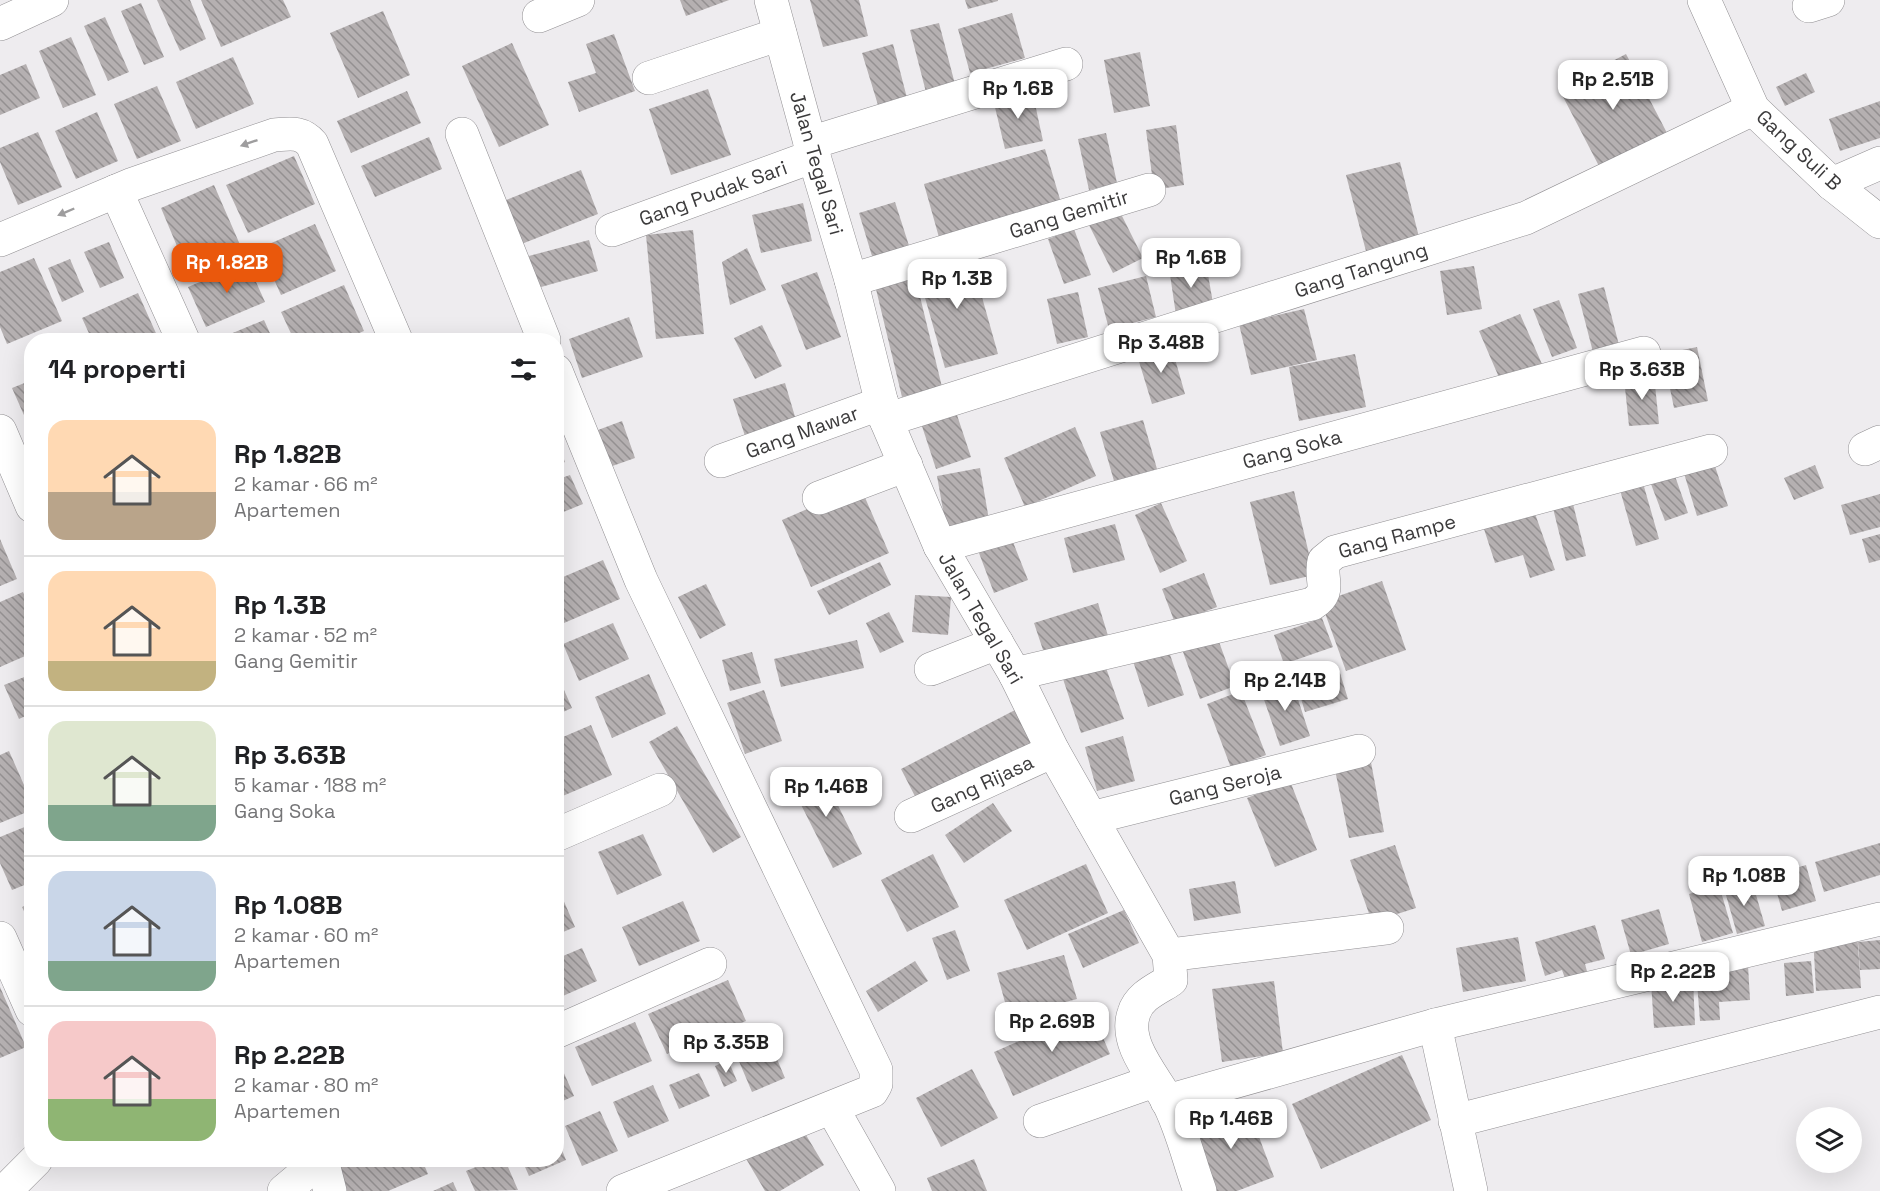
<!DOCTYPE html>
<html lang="id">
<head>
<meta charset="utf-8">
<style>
	body { margin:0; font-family:"Space Grotesk",sans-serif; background:#f2f2f2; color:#202124; height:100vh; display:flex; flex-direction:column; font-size:22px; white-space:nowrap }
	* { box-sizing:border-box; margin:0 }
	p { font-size:20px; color:#757577 }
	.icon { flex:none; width:33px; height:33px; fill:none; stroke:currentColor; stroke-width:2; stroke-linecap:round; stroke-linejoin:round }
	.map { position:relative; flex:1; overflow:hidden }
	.side { position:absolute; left:24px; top:333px; width:540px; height:834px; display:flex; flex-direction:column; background:#fff; border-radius:24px; box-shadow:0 6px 24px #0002 }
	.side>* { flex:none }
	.buttons { position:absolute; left:1796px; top:1107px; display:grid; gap:12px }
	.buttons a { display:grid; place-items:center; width:66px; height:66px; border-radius:50%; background:#fff; box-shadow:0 6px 24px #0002; font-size:30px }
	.price { position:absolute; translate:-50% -51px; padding:0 14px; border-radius:12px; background:#fff; color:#222; font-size:20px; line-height:39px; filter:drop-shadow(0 2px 3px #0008) }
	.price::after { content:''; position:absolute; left:50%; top:36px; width:18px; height:14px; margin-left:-9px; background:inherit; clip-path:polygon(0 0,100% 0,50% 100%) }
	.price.active { background:#ea580c; color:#fff }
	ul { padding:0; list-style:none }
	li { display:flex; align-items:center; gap:18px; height:150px; padding:0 24px }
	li+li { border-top:2px solid #e0e0e0 }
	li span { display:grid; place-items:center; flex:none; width:168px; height:120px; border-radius:18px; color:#555 }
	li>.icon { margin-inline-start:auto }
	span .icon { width:72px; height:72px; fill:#fffc; stroke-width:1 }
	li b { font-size:26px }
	h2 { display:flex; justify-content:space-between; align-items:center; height:72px; padding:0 24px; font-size:26px }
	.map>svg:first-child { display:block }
	.building { fill:url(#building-back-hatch) }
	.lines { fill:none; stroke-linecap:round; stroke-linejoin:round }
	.minor-casing { stroke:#918f92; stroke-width:34 }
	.minor { stroke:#fff; stroke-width:33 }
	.oneway { fill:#9e9d9e }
	.labels { text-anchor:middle; stroke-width:5; stroke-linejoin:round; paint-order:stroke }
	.street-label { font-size:20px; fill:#3c3b3c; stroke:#fff }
</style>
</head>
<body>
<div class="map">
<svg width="1880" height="1191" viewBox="0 0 1880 1191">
	<defs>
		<pattern id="building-back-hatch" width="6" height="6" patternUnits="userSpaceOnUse" patternTransform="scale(1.5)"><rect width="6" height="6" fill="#b5b0b1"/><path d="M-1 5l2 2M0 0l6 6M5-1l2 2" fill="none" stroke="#949091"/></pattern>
	</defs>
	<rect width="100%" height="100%" fill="#eeecef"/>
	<g class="building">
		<polygon points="157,0 190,0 206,39 180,51"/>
		<polygon points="201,0 283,0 291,17 221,47"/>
		<polygon points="680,0 729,0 686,16"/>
		<polygon points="810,0 859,0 868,36 823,47"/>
		<polygon points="965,0 998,0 998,1 968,9"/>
		<polygon points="141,3 164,57 144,65 121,11"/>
		<polygon points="383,11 410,75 358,98 330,33"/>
		<polygon points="1012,13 1025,58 970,73 958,29"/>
		<polygon points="105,17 129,72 108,81 84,26"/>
		<polygon points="939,23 956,88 927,96 910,30"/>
		<polygon points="614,34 635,91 579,112 568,82 596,73 586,44"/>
		<polygon points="71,37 96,95 63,108 39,51"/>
		<polygon points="512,43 549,125 499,147 462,66"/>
		<polygon points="893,44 907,98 878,105 862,53"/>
		<polygon points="1140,52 1150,106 1114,113 1104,60"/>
		<polygon points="1626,54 1667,133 1600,168 1559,89"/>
		<polygon points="233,57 254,104 196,129 176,82"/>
		<polygon points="26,64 40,98 0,115 0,75"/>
		<polygon points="1806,73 1815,92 1785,106 1776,87"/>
		<polygon points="157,86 181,141 137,159 114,104"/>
		<polygon points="708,89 731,155 671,175 649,109"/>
		<polygon points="1032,90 1043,141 1005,149 993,99"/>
		<polygon points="407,91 421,123 351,153 337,121"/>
		<polygon points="1880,101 1880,138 1840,151 1829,119"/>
		<polygon points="97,112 118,161 76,179 55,131"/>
		<polygon points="1176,125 1184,185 1154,190 1146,130"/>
		<polygon points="38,132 62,187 18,205 0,162 0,148"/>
		<polygon points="1106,133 1117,183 1089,190 1078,139"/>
		<polygon points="429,137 442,169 375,197 361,166"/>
		<polygon points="1045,149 1062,206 940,241 924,184"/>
		<polygon points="294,156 315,204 248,233 226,185"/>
		<polygon points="1400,162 1420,241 1367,255 1346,175"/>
		<polygon points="581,170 598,214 519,245 501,202"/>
		<polygon points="214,185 241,247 187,270 161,208"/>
		<polygon points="895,202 912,255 875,266 859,213"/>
		<polygon points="803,203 812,241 761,253 752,215"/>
		<polygon points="1119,210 1143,258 1113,273 1089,225"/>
		<polygon points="315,224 336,271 281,295 260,248"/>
		<polygon points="1074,229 1091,275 1064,284 1048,239"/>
		<polygon points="693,230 704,334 656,339 646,235"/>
		<polygon points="589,240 598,271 534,289 525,257"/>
		<polygon points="109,242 124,278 100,288 84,252"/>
		<polygon points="747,248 766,290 730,305 722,262"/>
		<polygon points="969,251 998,354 945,368 916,266"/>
		<polygon points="34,258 62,321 7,344 0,327 0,272"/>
		<polygon points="70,259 84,292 62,302 48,268"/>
		<polygon points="247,262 265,302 206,327 188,287"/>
		<polygon points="1206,263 1214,309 1176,315 1169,268"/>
		<polygon points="1474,266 1482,309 1447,315 1440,271"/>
		<polygon points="817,272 841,337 806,350 781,285"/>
		<polygon points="915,276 942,387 902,397 875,285"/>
		<polygon points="1146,276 1156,317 1109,329 1098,288"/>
		<polygon points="344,285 364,331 342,340 294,340 281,312"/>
		<polygon points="1604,287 1620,349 1594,356 1578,294"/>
		<polygon points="1078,292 1088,337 1057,344 1047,299"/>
		<polygon points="138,293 159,340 92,340 82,318"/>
		<polygon points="1559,300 1577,348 1552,357 1533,309"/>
		<polygon points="1304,309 1317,360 1251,375 1239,324"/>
		<polygon points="1520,314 1545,371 1504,389 1479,331"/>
		<polygon points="629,317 643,357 582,378 569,339"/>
		<polygon points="264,320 273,340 216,340"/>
		<polygon points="762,325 782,366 755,379 734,338"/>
		<polygon points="1171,345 1185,394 1152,404 1137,355"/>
		<polygon points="1697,347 1708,401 1674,408 1663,354"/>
		<polygon points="1355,354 1366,407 1299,421 1289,367"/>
		<polygon points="1654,375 1659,424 1629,426 1624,378"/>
		<polygon points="32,380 32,420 27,422 12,388"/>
		<polygon points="785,383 796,420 745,436 733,399"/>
		<polygon points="955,409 971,457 936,469 920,420"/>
		<polygon points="1143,420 1157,469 1114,481 1100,432"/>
		<polygon points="622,421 635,458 604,469 590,433"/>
		<polygon points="1075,427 1096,476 1025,507 1004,458"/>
		<polygon points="557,441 565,462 557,466"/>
		<polygon points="1713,460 1728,506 1697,516 1683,470"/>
		<polygon points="1815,465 1824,488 1794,500 1784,478"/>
		<polygon points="980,468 989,520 946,527 937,476"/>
		<polygon points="570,475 583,504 556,515 556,480"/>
		<polygon points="1641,476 1659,539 1636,546 1618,483"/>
		<polygon points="1675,476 1688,513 1665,521 1651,484"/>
		<polygon points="860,486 889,553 811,587 782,520"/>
		<polygon points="1294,491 1314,575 1270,585 1250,502"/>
		<polygon points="1570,492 1586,556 1566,561 1550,496"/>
		<polygon points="1880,494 1880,527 1850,535 1841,505"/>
		<polygon points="1161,503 1187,561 1160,573 1135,515"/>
		<polygon points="1533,508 1555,570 1530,578 1523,555 1495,563 1484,529 1513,520"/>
		<polygon points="1115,524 1125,560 1073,573 1064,538"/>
		<polygon points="1009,532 1028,580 994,593 976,545"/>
		<polygon points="1880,534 1880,560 1869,563 1862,539"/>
		<polygon points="0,539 17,579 0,586"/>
		<polygon points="603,560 620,599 564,623 556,605 556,580"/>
		<polygon points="880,562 891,585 829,615 817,591"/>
		<polygon points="1204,573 1217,607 1175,623 1162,589"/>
		<polygon points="1382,581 1406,650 1346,671 1321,602"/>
		<polygon points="706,584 726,625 700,639 678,597"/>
		<polygon points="23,592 32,613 32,653 0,667 0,602"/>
		<polygon points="915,595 951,597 948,635 912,632"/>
		<polygon points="1098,603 1109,639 1046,659 1034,623"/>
		<polygon points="889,612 904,642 880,653 866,623"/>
		<polygon points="1322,618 1333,647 1284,664 1274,635"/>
		<polygon points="613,623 629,659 579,681 563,644"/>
		<polygon points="1218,639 1235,686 1200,699 1183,652"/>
		<polygon points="857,640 864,668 781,687 774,659"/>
		<polygon points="1167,646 1184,695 1148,707 1132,658"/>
		<polygon points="752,652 761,683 730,691 722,660"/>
		<polygon points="1105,665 1124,719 1081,733 1063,679"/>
		<polygon points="1339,670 1348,699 1305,712 1296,682"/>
		<polygon points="556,672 572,708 556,715"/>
		<polygon points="32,674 32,713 19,719 4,685"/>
		<polygon points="649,674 666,714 612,738 595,697"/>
		<polygon points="1291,678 1310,736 1280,746 1260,688"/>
		<polygon points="764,690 782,741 745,754 727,703"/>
		<polygon points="1241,691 1266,755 1231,768 1207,704"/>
		<polygon points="1015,710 1034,746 920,806 901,769"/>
		<polygon points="591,725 612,775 558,798 556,740"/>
		<polygon points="677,726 741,837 713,853 649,742"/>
		<polygon points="1123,736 1135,781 1097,791 1085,747"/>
		<polygon points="9,751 32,803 32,810 0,823 0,755"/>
		<polygon points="1370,757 1384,832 1349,838 1334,765"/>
		<polygon points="820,769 862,854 833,868 790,783"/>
		<polygon points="1290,781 1317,850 1275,867 1247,798"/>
		<polygon points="993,803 1012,831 964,863 945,835"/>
		<polygon points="32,824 32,882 12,890 0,863 0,837"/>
		<polygon points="643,834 662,875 617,895 598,852"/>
		<polygon points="1880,843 1880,875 1824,892 1815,862"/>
		<polygon points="1395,845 1416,908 1372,922 1350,860"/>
		<polygon points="933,854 959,907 907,932 881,880"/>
		<polygon points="1086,864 1108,913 1027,950 1004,900"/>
		<polygon points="1806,865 1816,901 1782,911 1772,875"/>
		<polygon points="1235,881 1241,913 1194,921 1189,889"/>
		<polygon points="1752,881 1765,926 1737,934 1724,888"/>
		<polygon points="556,883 575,927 556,935"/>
		<polygon points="1719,885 1733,933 1702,942 1689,894"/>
		<polygon points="683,901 700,941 639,966 622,927"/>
		<polygon points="32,903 32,928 22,907"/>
		<polygon points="1659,909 1669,944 1631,955 1621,920"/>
		<polygon points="1124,910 1139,943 1083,968 1068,934"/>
		<polygon points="1595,925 1605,959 1585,964 1588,975 1566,981 1562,970 1545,976 1535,942"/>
		<polygon points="955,930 970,971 947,980 932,938"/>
		<polygon points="1857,932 1861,988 1816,991 1813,935"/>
		<polygon points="1518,937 1526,981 1463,992 1456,948"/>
		<polygon points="1880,940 1880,969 1860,970 1858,942"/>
		<polygon points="582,948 597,981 556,999 556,959"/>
		<polygon points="1064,955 1077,999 1009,1017 997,973"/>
		<polygon points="915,961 928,981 878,1012 866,991"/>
		<polygon points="1811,961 1814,993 1786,996 1784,963"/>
		<polygon points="1748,965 1750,1000 1719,1002 1720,1020 1700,1021 1696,969"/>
		<polygon points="1693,979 1695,1025 1654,1028 1651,982"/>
		<polygon points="728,980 746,1021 667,1054 648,1014"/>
		<polygon points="1274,981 1283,1053 1222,1062 1212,989"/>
		<polygon points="0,987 26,1047 0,1058"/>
		<polygon points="1091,1010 1110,1054 1013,1096 994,1052"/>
		<polygon points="635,1022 652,1061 592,1086 575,1047"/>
		<polygon points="763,1026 785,1078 752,1092 730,1040"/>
		<polygon points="556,1055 574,1096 556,1104"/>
		<polygon points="1402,1055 1431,1120 1321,1169 1292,1104"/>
		<polygon points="728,1060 737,1081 724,1087 715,1066"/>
		<polygon points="972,1069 998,1118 941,1147 916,1098"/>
		<polygon points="699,1073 710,1096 679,1109 669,1085"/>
		<polygon points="653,1085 669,1121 628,1138 613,1102"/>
		<polygon points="1246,1102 1274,1177 1237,1191 1212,1191 1187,1124"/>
		<polygon points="600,1111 618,1151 582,1166 565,1126"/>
		<polygon points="800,1125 824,1165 780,1191 765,1191 745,1157"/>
		<polygon points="557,1138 566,1160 529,1176 522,1160 556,1160"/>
		<polygon points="974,1159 987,1191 932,1191 927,1178"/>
		<polygon points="332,1160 422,1160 428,1174 388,1191 345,1191"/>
		<polygon points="493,1160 505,1160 518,1190 475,1191 466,1171"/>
		<polygon points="453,1182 457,1191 433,1191"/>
	</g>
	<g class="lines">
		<g class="minor-casing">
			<g id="minor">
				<path d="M771,0L810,143L851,280L886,420L940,546L1015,674L1053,751L1169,955L1171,980C1157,989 1139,996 1134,1013C1123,1043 1154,1076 1167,1100C1182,1128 1189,1162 1200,1191"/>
				<polyline points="1704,0 1753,109 1832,184 1880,222"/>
				<polyline points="1809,6 1828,0"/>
				<polyline points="539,16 578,0"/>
				<polyline points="0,24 52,0"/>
				<polyline points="649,78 780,34"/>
				<polyline points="462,134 544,340"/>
				<polyline points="810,143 1066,64"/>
				<polyline points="1832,184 1880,163"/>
				<polyline points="116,191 183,340"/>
				<polyline points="612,230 814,156"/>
				<path d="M0,240L133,184L274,135C290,134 301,131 312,144L396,340"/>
				<polyline points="851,280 1149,190"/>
				<polyline points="556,371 641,580 876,1070 876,1084 872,1091 623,1191"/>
				<polyline points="886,420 1526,218 1753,109"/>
				<polyline points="0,431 32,506"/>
				<polyline points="1865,449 1880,442"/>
				<polyline points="721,461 882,403"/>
				<polyline points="819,498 906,465"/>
				<polyline points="940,546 1644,353"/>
				<polyline points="931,669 997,643"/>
				<path d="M1015,674L1312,604C1333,591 1319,580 1324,561L1335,552L1711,451"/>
				<polyline points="911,816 1053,751"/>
				<polyline points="1091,818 1359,751"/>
				<polyline points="556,835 660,790"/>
				<polyline points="0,938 32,1010"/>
				<polyline points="1169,955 1387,928"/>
				<polyline points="1435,1025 1471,1191"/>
				<polyline points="556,1032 710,964"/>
				<polyline points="1167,1101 1435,1025 1880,919"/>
				<polyline points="832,1108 879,1191"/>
				<polyline points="1040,1121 1154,1081"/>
				<polyline points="1455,1121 1880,1012"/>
				<polyline points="322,1160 330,1191"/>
				<polyline points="5,1191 36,1160"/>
				<polyline points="284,1191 321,1160"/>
			</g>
		</g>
		<use href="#minor" class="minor"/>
	</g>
	<defs><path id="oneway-solid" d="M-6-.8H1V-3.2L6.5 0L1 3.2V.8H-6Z" transform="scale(1.5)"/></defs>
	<g class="oneway">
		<use href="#oneway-solid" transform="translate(249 143) rotate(161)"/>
		<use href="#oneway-solid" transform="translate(66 212) rotate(157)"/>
	</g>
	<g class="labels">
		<g class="street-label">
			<text transform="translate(1799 150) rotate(43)" y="7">Gang Suli B</text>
			<text transform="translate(817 163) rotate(74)" y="7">Jalan Tegal Sari</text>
			<text transform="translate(713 193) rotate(-20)" y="7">Gang Pudak Sari</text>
			<text transform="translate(1069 214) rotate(-17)" y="7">Gang Gemitir</text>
			<text transform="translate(1361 270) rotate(-18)" y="7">Gang Tangung</text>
			<text transform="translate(802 432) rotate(-20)" y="7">Gang Mawar</text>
			<text transform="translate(1292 449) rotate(-15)" y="7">Gang Soka</text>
			<text transform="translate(1397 536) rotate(-15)" y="7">Gang Rampe</text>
			<text transform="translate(981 618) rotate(60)" y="7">Jalan Tegal Sari</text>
			<text transform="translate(982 784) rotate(-25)" y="7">Gang Rijasa</text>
			<text transform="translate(1225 785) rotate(-14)" y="7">Gang Seroja</text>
		</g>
	</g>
</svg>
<div class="buttons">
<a><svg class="icon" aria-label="layers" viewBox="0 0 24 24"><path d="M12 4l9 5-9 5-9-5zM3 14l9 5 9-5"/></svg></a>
</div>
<b class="price" style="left:1613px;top:111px">Rp 2.51B</b>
<b class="price" style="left:1018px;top:120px">Rp 1.6B</b>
<b class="price" style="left:1191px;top:289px">Rp 1.6B</b>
<b class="price active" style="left:227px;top:294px">Rp 1.82B</b>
<b class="price" style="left:957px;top:310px">Rp 1.3B</b>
<b class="price" style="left:1161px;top:374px">Rp 3.48B</b>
<b class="price" style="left:1642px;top:401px">Rp 3.63B</b>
<b class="price" style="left:1285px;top:712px">Rp 2.14B</b>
<b class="price" style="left:826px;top:818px">Rp 1.46B</b>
<b class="price" style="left:1744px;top:907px">Rp 1.08B</b>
<b class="price" style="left:1673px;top:1003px">Rp 2.22B</b>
<b class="price" style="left:1052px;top:1053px">Rp 2.69B</b>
<b class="price" style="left:726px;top:1074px">Rp 3.35B</b>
<b class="price" style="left:1231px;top:1150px">Rp 1.46B</b>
<section class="side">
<h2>14 properti<svg class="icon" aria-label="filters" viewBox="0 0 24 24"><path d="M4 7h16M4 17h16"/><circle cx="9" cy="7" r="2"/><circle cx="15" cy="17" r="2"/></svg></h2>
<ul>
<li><span style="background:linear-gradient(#ffd9b3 60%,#b9a48a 0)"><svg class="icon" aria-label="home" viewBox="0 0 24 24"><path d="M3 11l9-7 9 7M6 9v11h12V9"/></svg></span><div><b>Rp 1.82B</b><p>2 kamar · 66 m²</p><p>Apartemen</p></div></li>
<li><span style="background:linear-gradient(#ffd9b3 75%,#c2b280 0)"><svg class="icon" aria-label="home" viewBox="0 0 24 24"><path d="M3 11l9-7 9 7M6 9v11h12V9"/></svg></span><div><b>Rp 1.3B</b><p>2 kamar · 52 m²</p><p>Gang Gemitir</p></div></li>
<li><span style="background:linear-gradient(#dfe7d0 70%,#7fa58c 0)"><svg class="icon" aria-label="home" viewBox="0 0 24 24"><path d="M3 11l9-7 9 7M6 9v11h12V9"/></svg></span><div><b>Rp 3.63B</b><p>5 kamar · 188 m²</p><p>Gang Soka</p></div></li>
<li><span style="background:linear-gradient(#c9d6e8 75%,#7fa58c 0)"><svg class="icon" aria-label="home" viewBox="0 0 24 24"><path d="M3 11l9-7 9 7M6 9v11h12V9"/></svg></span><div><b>Rp 1.08B</b><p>2 kamar · 60 m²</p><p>Apartemen</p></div></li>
<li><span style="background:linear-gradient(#f6c9c9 65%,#8fb573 0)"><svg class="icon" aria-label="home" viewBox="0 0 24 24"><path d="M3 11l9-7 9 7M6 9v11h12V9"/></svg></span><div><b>Rp 2.22B</b><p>2 kamar · 80 m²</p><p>Apartemen</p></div></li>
</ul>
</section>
</div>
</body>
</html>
